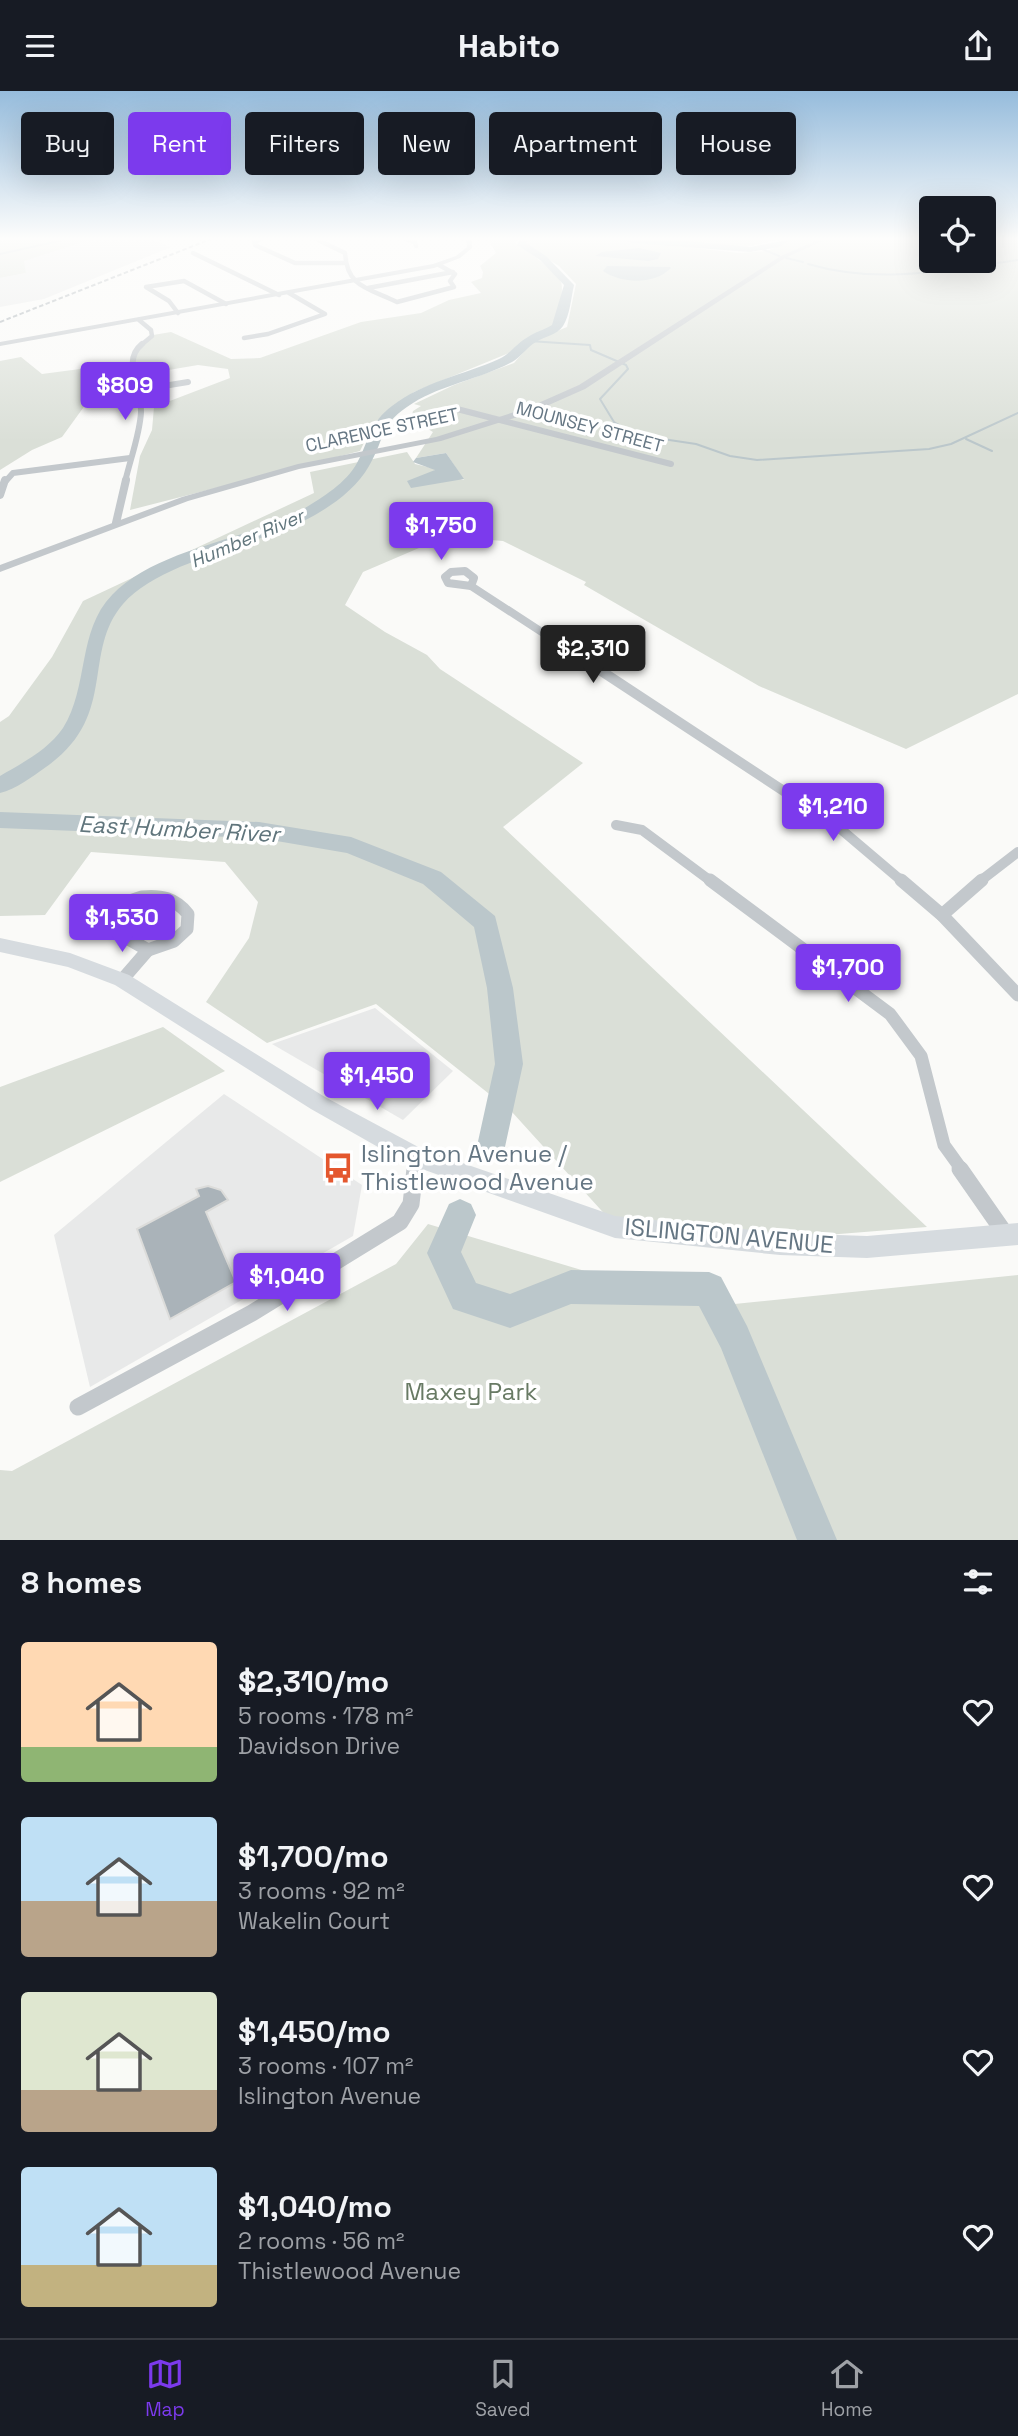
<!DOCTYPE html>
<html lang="en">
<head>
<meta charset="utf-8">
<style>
	body { margin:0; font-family:"Space Grotesk",sans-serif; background:#20242c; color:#f1f3f6; height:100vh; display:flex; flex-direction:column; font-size:26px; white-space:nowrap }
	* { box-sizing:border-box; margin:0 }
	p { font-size:23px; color:#9ea1a6 }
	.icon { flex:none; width:38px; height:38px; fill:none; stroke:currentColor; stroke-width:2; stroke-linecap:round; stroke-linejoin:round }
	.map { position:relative; height:1449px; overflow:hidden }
	.details { display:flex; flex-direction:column; background:#171b24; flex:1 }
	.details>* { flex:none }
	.hud { position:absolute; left:21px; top:21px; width:976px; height:63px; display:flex; gap:14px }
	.controls { position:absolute; left:919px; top:105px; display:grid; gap:14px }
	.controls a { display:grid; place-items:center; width:77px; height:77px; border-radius:7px; background:#171b24; box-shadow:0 7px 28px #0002; font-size:35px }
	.price { position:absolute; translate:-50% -60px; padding:0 16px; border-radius:7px; background:#7c3aed; color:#fff; font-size:23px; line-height:46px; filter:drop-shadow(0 2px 4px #0008) }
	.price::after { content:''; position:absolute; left:50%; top:42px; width:21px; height:16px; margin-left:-10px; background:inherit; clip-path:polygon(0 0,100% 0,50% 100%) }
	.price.current { background:#222; color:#fff }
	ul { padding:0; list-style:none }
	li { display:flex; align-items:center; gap:21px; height:175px; padding:0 21px }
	li span { display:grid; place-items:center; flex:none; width:196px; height:140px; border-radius:7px; color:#555 }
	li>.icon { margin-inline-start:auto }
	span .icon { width:84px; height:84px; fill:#fffc; stroke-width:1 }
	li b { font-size:30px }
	h2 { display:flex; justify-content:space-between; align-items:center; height:84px; padding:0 21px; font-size:30px }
	.pill { padding:0 24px; border-radius:7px; background:#171b24; box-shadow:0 7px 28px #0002; font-size:24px; line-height:63px }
	.pill.current { background:#7c3aed; color:#fff }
	header { display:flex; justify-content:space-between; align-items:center; height:91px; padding:0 21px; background:#171b24; font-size:32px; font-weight:700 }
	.dock { display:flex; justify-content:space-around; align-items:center; height:98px; border-top:2px solid #363941; background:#171b24; font-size:19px; color:#9ea1a6 }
	.dock a { display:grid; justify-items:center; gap:4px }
	.dock .current { color:#7c3aed }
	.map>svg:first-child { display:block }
	.built { fill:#e8e9e9 }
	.green { fill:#dadfd7 }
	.water { fill:#bbc7cb }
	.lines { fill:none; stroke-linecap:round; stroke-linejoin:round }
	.stream { stroke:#bbc7cb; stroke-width:2 }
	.river { fill:#bbc7cb; fill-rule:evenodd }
	.building { fill:#aab3b9; stroke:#dcdcda; stroke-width:2 }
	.minor-far5 { stroke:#c3c8cc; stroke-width:4.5 }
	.minor-far4 { stroke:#c3c8cc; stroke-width:6 }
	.minor-far3 { stroke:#c3c8cc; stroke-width:8 }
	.minor-far2 { stroke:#c3c8cc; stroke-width:10 }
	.minor-far1 { stroke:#c3c8cc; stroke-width:13 }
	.minor { stroke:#c3c8cc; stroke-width:17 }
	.tertiary { fill:#c3c8cc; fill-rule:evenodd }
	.secondary { fill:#d6dbdf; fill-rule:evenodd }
	.rail { stroke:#a2aab0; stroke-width:2; stroke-dasharray:4.5 2.5; stroke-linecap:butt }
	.labels { text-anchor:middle; stroke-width:7; stroke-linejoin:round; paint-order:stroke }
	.far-street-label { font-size:18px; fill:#657683; stroke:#fff }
	.far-water-label { font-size:19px; font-style:italic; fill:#60757c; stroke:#fff }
	.water-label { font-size:23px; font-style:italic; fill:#60757c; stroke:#fff }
	.near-poi-label { font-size:24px; fill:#657683; stroke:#fff; text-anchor:start }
	.near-street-label { font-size:24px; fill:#657683; stroke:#fff }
	.near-park-label { font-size:24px; fill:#687a64; stroke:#fff }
</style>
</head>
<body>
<header><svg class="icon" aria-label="menu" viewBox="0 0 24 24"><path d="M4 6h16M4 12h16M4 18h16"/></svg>Habito<svg class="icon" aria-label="share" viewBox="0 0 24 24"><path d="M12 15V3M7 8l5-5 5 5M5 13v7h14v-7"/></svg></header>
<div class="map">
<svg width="1018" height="1449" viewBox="0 0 1018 1449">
	<rect width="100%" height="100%" fill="#fafaf8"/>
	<g class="built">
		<polygon points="93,148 151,148 171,156 44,208 0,216 0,187 26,182 23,170"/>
		<polygon points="375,917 453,980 403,1029 272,953"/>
		<polygon points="224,1003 362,1094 353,1145 90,1296 54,1144"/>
	</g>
	<g class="green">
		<polygon points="14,148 93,148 24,170 26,182 0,187 0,150"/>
		<path d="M488,148H519L515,152C525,158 557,181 561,191C564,198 559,225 556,234L531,245L509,262L414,301L373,333L360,360L130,419L140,365L152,339L154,316L230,287L228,278L198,274L133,285V262L153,244L171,241L231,268L260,267L361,231L421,222L449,209L481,202L471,191L482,187L483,181L480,175L496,162Z"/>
		<polygon points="534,148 616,148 739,162 767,160 794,148 931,148 931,170 984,170 984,148 1018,148 1018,603 906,658 759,595 584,494 586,491 503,450 456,446 426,454 363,481 345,514 385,541 427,564 440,578 583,672 503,736 927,1136 814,1145 610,1129 512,1021 376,913 267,952 206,911 249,847 258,811 225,771 91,761 45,824 0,825 0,631 9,625 52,566 83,510 314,402 310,381 407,361 415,373 436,378 433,381 464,389 446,362 416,367 433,341 411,328 413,320 421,315 414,313 454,294 514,272 533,250 567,236 576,193 559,175 527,155 526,149"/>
		<polygon points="667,148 781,148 733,159"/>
		<polygon points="21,266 42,283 103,275 92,295 91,306 62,346 32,359 0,379 0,270"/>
		<polygon points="163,936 225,980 0,1091 0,996"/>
		<polygon points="428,1133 705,1216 1018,1184 1018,1449 0,1449 0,1379 12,1380 396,1173"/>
	</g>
	<g class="water">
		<polygon points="639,157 661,162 658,168 648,170 595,165 602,161"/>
		<path d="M607,175L670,176L671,177C654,194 622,193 603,180Z"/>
		<polygon points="446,362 464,388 411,397 407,390 435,379 413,371 416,367"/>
	</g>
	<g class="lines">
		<g class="stream">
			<polyline points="762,158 779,165"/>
			<polyline points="0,163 68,148"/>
			<polyline points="786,167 803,171"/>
			<path d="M808,173C879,194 947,179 1018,169"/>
			<polyline points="529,250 590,254 591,259 626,274 628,278 600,308 614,331 636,344 696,353 730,365 757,369 929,358 951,353 1018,322"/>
			<polyline points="966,348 992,360"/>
		</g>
		<g class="river">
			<path d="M520,148H529L526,152L546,165L574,194C571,207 570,224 563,235C557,244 545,245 536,251C527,256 521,266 512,271C481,288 444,293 413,312C378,334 387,344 369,375C357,396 336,412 315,424C261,455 162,468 123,513C81,562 119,625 46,676C32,686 16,698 0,702V685C22,672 48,659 63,637C89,596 77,540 112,504C158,456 248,450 305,417C323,406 346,392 357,372C369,350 370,331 392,315C423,291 463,284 499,268C510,263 517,252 528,246C535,241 544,239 552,234L564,194L540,169L517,154Z"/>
			<polygon points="620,148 677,149 750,156 793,148 779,156 750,161 632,152"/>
			<polygon points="0,721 259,731 351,746 441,781 495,825 513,897 523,973 503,1065 492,1069 481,1065 477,1055 495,973 487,897 474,836 423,793 347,762 259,747 0,737"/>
			<polygon points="460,1108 471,1113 476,1124 461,1161 476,1192 510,1203 571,1179 709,1181 721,1186 747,1235 837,1449 797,1449 721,1257 699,1215 571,1213 510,1237 453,1218 427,1162 449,1113"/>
		</g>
	</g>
	<polygon class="building" points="208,1095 221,1099 228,1109 206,1121 236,1191 170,1228 137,1138 199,1105 196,1098"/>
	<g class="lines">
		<g class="minor-far5">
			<polyline points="262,148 254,151 255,154 295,172 344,172"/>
			<path d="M316,148L345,162C347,197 369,197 397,211L454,196L450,190L455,183L439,174"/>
			<polyline points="406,148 415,151 416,155"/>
			<polyline points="193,162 279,204"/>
			<polyline points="368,197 453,181"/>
			<polyline points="178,222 169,210 146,196 184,190 226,213"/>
			<polyline points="139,229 151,239 152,245 140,255"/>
			<polyline points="244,247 268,243 325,223 289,202"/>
		</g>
		<g class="minor-far4">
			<polyline points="139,299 188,291"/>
			<polyline points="457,318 671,373"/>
			<polyline points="5,391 13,382 130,367"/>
			<path d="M125,391C130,369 140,343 141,321C142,297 121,270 142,253"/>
		</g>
		<g class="minor-far3">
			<polyline points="0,404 5,389"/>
			<polyline points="116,432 126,389"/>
			<polygon points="465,480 474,487 471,495 448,492 445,486 451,481"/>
			<polyline points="471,495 580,566"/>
		</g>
		<g class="minor-far2">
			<polyline points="577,564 837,735 903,791"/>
			<polyline points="616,734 642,739 712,791"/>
			<polyline points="979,791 1018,761"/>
		</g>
		<g class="minor-far1">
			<polyline points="710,789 890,923 921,965 944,1054 962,1079"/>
			<polyline points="901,789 942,824 1018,904"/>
			<path d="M142,806C161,804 175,807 188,823L187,838L174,850L148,859L109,837L107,826L121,813Z"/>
			<polyline points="942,824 982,789"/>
			<polyline points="122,889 148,859"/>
			<polyline points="415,1079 416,1066"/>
		</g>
		<g class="minor">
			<polyline points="960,1078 1006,1144"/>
			<polyline points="78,1316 252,1222 400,1131 411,1113 415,1078"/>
		</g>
		<g class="tertiary">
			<polygon points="466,148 472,148 472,157 460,167 434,177 0,255 0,251 433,173 456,165 467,156"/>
			<polygon points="820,148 827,148 785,167 585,298 533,321 441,350 299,378 188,410 0,481 0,474 182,406 298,373 436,346 527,317 579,294 781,165"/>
		</g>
		<polygon class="secondary" points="0,847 70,862 129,884 325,1006 422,1058 615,1125 780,1142 867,1145 1018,1132 1018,1154 867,1167 780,1164 615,1147 408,1073 311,1018 115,894 68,876 0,861"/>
		<polyline class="rail" points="0,231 211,148"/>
	</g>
	<linearGradient id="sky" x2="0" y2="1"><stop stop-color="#96bcdc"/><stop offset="0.42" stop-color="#fdfdfc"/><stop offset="1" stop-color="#fdfdfc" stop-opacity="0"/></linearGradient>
	<rect width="1018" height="351" fill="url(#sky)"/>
	<defs>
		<g id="bus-bare" transform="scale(2.415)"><path d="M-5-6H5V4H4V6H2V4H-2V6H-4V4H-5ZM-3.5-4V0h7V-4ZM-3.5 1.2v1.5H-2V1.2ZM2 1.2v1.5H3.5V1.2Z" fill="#e4572e" stroke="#fff" stroke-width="2.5" paint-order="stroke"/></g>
	</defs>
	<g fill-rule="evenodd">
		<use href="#bus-bare" x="338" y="1077"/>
	</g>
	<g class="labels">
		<g class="far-street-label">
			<text transform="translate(590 336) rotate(15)" y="6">MOUNSEY STREET</text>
			<text transform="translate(382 339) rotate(-12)" y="6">CLARENCE STREET</text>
		</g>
		<g class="far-water-label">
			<text transform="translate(247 447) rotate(-23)" y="7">Humber River</text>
		</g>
		<g class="water-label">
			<text transform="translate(179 738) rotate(3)" y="8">East Humber River</text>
		</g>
		<g class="near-poi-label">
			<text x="361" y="1071">Islington Avenue /<tspan x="361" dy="28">Thistlewood Avenue</tspan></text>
		</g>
		<g class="near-street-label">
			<text transform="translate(729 1145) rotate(5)" y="8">ISLINGTON AVENUE</text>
		</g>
		<g class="near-park-label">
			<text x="471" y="1309">Maxey Park</text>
		</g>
	</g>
</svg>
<div class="controls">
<a><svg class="icon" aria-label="locate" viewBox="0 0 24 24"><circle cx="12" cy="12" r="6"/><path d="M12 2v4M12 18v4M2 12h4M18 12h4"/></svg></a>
</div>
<b class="price" style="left:125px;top:331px">$809</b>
<b class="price" style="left:441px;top:471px">$1,750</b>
<b class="price current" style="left:593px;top:594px">$2,310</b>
<b class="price" style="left:833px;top:752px">$1,210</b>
<b class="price" style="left:122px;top:863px">$1,530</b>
<b class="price" style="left:848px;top:913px">$1,700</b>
<b class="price" style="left:377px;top:1021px">$1,450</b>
<b class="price" style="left:287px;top:1222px">$1,040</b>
<div class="hud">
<a class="pill">Buy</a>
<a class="pill current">Rent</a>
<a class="pill">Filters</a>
<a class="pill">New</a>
<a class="pill">Apartment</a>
<a class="pill">House</a>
</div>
</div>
<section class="details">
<h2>8 homes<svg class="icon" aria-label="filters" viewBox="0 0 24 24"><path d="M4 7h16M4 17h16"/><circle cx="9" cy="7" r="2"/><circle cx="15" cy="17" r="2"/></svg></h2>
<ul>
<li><span style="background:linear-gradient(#ffd9b3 75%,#8fb573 0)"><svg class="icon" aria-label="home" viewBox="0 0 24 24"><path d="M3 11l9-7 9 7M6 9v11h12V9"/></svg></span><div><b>$2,310/mo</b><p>5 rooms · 178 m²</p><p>Davidson Drive</p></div><svg class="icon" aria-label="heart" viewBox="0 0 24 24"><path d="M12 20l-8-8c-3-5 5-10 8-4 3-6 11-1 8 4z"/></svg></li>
<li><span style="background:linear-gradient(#bfe0f5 60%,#b9a48a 0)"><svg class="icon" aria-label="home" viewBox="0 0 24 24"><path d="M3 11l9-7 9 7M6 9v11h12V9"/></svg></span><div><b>$1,700/mo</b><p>3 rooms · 92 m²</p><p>Wakelin Court</p></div><svg class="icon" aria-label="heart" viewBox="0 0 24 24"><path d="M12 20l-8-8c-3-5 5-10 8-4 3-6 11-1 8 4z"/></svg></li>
<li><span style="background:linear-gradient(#dfe7d0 70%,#b9a48a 0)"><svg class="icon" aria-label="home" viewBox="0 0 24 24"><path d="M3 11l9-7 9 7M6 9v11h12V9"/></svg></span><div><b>$1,450/mo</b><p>3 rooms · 107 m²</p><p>Islington Avenue</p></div><svg class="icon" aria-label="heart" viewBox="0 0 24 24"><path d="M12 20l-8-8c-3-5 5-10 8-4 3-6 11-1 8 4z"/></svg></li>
<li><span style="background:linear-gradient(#bfe0f5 70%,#c2b280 0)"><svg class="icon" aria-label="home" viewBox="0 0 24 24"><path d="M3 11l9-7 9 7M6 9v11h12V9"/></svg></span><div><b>$1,040/mo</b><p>2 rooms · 56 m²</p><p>Thistlewood Avenue</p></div><svg class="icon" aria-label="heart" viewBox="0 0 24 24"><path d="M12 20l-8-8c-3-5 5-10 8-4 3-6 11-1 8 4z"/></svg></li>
</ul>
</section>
<nav class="dock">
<a class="current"><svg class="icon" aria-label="map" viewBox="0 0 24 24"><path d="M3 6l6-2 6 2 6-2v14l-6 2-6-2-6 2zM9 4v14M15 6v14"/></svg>Map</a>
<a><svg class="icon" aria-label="saved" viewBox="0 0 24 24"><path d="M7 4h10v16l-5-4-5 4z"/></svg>Saved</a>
<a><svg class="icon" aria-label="home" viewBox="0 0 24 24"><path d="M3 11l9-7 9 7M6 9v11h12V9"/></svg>Home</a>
</nav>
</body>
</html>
